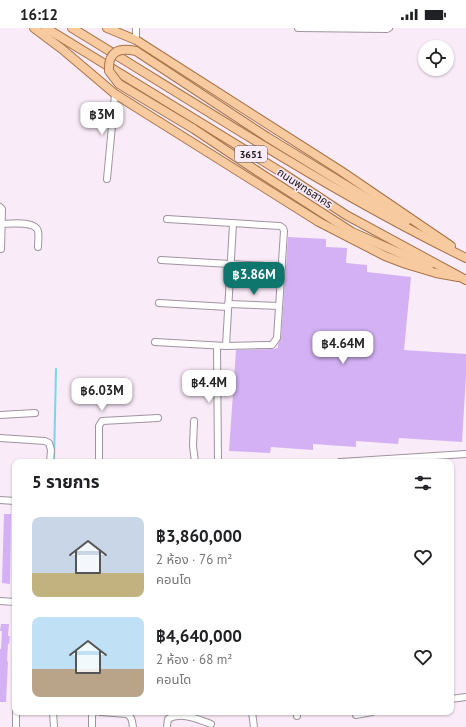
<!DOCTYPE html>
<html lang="th">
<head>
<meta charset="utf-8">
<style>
	body { margin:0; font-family:"PT Sans","Noto Sans Thai",sans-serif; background:#f2f2f2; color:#202124; height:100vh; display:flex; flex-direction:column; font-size:15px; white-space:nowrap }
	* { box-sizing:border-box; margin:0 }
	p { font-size:13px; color:#757577 }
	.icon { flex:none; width:22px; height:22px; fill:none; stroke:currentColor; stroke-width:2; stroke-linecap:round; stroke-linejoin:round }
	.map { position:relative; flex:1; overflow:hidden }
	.details { position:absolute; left:12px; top:431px; width:442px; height:256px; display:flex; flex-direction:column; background:#fff; border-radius:8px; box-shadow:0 1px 3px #0004 }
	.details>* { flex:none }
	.fabs { position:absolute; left:418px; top:12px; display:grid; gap:8px }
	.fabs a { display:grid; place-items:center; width:36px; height:36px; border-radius:50%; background:#fff; box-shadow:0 1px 3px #0004; font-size:20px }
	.price { position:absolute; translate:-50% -34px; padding:0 9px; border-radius:8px; background:#fff; color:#222; font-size:13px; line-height:26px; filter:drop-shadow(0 1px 2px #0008) }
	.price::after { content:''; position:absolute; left:50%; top:24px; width:12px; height:9px; margin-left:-6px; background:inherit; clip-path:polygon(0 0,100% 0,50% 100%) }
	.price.selected { background:#0f766e; color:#fff }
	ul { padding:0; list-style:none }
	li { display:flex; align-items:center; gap:12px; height:100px; padding:0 20px }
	li span { display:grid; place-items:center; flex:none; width:112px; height:80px; border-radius:8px; color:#555 }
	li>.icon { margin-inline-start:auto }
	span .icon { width:48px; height:48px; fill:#fffc; stroke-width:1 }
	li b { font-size:17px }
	h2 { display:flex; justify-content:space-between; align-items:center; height:48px; padding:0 20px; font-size:17px }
	.status { display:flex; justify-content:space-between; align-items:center; height:28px; padding:0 20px; background:#fff; direction:ltr }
	.status svg { height:11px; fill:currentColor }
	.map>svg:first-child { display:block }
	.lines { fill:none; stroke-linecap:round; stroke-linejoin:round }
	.stream { stroke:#73d9e9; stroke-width:2 }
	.building { fill:#d3b1f4 }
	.minor-casing { stroke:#a0939f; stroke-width:8 }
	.major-casing { stroke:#a77347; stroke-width:10 }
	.minor { stroke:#fff; stroke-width:6 }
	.major { stroke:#f8caa0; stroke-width:8 }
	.major-bridge-casing { stroke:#a77347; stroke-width:10; stroke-linecap:butt }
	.major-bridge { stroke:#f8caa0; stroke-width:8 }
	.labels { text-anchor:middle; stroke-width:3; stroke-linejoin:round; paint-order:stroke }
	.shield { fill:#faebf8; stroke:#5c545c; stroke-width:1 }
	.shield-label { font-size:10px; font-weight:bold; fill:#191419 }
	.street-label { font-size:11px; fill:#191419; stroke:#faebf8 }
</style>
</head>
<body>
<div class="status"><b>16:12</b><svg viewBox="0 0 49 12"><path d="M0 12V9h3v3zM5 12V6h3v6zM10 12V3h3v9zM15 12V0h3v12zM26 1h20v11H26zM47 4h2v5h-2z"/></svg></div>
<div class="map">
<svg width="466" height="699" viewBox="0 0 466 699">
	<rect width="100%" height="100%" fill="#faebf8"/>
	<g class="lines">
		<polyline class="stream" points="54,434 56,341"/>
	</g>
	<g class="building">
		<polygon points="288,209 326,211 326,219 347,220 346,235 367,237 367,244 411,249 404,322 466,326 466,347 462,414 399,410 398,416 356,413 356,419 313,416 313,422 271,419 270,425 229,423 236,322 274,321 278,320 278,316 281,311"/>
		<polygon points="4,486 11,486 10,556 2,555"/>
		<polygon points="1,596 9,596 8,608 10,608 9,616 8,616 7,633 8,634 6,674 0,674 0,621 1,621 2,603 0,603"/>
	</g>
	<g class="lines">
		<g class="minor-casing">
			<g id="minor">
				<polyline points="298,0 387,1 389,0"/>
				<polyline points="136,12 136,0"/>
				<polyline points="107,151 115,66"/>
				<polyline points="0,179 2,181 1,221"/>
				<path d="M0,196C9,196 35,192 38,203C39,208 38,214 38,219"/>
				<polyline points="161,232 282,239"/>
				<polyline points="159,275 228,279"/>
				<polyline points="228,276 279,278"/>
				<polyline points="155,314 226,318 267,317 272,317 277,310 284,203 283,200 280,198 167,191"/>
				<polyline points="217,318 218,434"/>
				<polyline points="226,318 233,196"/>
				<polyline points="0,387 35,385"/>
				<polyline points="194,393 193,418 195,434"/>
				<polyline points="0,410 45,413 49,415 51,422 50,434"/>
				<polyline points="99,434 99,398 102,393 158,390"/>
				<polyline points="340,434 466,426"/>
				<polyline points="0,472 15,473"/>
				<polyline points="0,573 15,574"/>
				<polyline points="451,671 466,669"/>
				<polyline points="53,684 54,699"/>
				<path d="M101,684L127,686C132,689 132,693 133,699"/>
				<polyline points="252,684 254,699"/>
				<polyline points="356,687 372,684"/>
				<polyline points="297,688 297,684"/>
				<polyline points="16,699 16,684"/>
				<polyline points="92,699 92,688 93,685 95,684"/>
				<path d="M167,699L168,691C181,683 199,692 211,696"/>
			</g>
		</g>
		<g class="major-casing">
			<g id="major">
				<polyline points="34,0 62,21 115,66 319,194 385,228 406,236 436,245 458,249"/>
				<polyline points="46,0 281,144 346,187 466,252"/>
				<path d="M72,0C202,79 329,163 466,230"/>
				<polyline points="107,0 136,12 341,143 451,218"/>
				<polyline points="267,109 406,194"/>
				<polyline points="257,143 352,204 429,238"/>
			</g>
		</g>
		<use href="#minor" class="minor"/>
		<use href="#major" class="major"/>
		<g class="major-bridge-casing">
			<path id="major-bridge" d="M257,143L194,101L119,56L109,43C108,24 118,19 136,23L267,109"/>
		</g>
		<use href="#major-bridge" class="major-bridge"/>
	</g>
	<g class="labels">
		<rect class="shield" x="235" y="118" width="32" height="16" rx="3"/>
		<g class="shield-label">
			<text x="251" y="130">3651</text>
		</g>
		<g class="street-label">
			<text transform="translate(305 160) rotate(33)" y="4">ถนนพุทธสาคร</text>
		</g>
	</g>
</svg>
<div class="fabs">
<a><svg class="icon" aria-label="locate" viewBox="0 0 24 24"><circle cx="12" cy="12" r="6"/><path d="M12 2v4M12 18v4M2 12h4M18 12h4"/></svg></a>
</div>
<b class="price" style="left:102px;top:108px">฿3M</b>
<b class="price selected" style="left:254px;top:268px">฿3.86M</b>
<b class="price" style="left:343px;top:337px">฿4.64M</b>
<b class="price" style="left:209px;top:376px">฿4.4M</b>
<b class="price" style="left:102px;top:384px">฿6.03M</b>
<section class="details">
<h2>5 รายการ<svg class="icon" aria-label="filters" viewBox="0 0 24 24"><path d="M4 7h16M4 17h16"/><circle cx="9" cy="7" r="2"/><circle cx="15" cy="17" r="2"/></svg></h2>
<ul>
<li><span style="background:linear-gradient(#c9d6e8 70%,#c2b280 0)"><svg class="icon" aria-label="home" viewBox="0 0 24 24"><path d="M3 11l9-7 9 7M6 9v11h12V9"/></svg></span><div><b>฿3,860,000</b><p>2 ห้อง · 76 m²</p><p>คอนโด</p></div><svg class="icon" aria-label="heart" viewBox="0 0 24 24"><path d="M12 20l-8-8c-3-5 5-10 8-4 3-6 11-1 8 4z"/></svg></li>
<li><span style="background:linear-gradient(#bfe0f5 65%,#b9a48a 0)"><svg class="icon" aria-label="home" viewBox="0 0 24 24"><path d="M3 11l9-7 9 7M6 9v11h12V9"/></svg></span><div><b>฿4,640,000</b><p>2 ห้อง · 68 m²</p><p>คอนโด</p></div><svg class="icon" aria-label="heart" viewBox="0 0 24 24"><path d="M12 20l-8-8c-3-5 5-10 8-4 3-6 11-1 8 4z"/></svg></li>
</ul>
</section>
</div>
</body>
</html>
